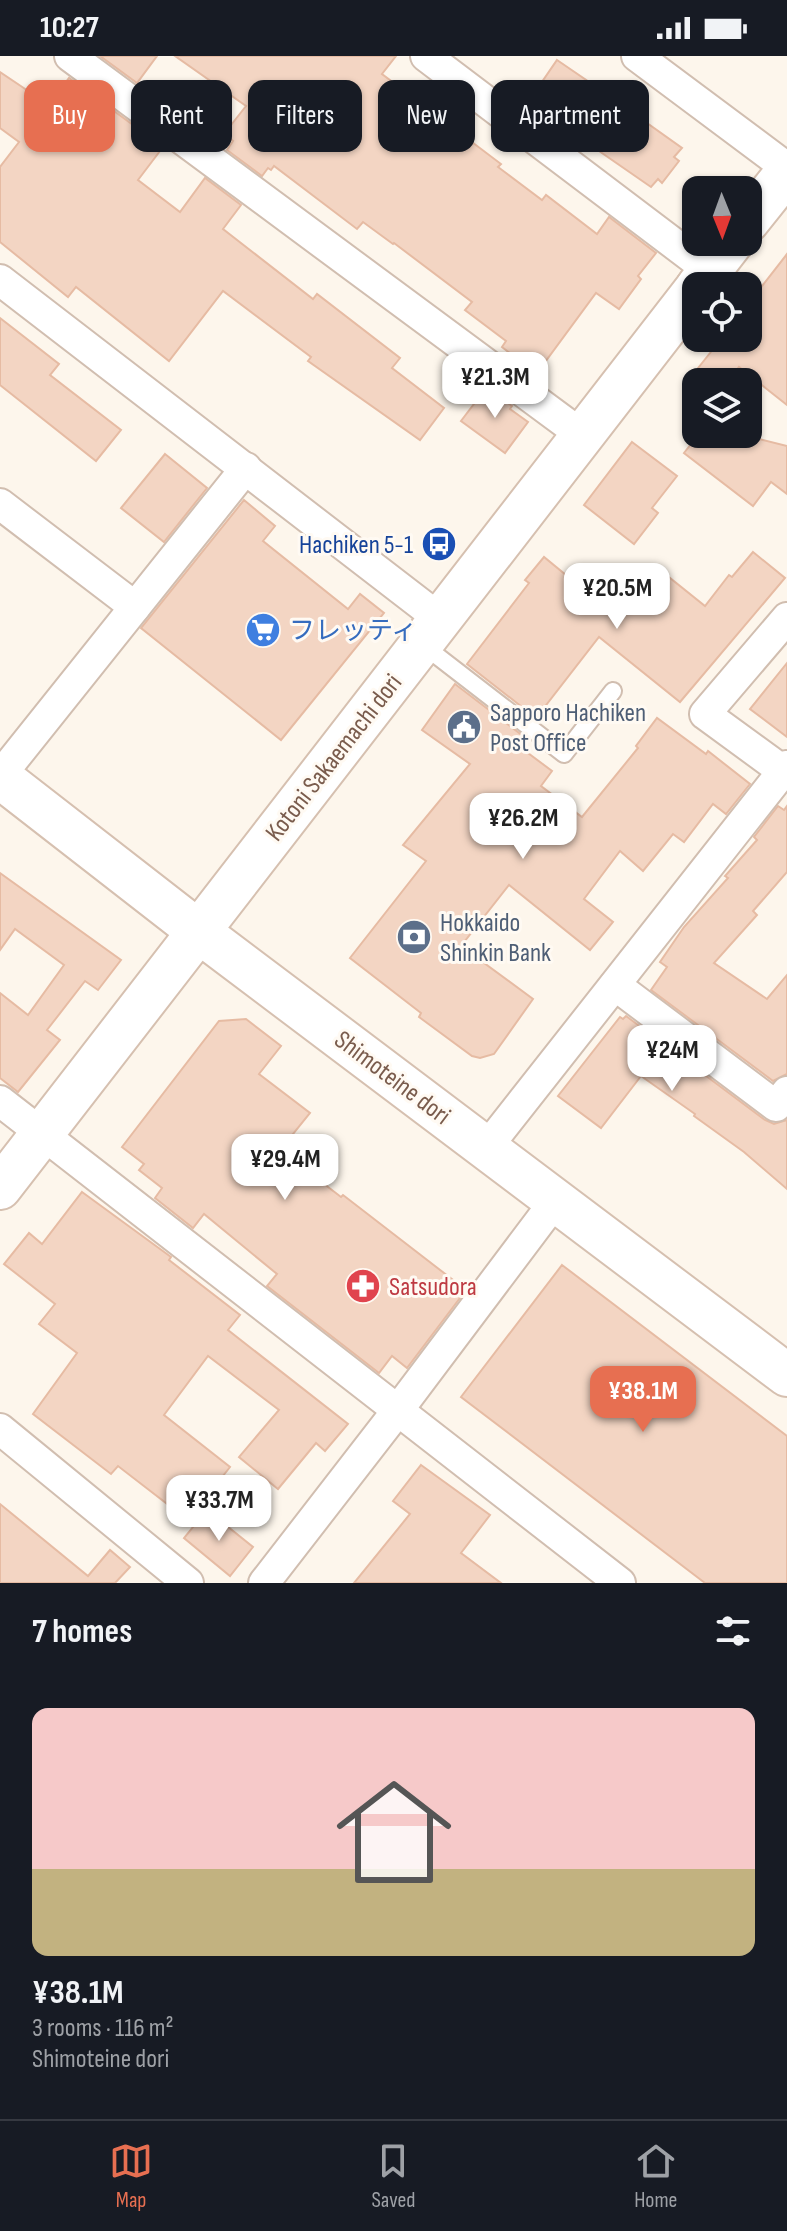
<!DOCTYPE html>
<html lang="en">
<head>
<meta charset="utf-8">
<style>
	body { margin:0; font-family:"Sofia Sans Condensed","Noto Sans JP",sans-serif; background:#242831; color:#f1f3f6; height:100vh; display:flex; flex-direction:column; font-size:30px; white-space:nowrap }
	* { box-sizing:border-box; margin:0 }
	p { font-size:26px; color:#9ea1a6 }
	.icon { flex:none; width:44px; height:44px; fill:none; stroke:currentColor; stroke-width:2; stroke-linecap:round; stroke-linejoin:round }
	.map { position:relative; height:1527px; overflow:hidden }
	.details { display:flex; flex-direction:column; background:#171b24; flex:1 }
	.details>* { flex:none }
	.guide { position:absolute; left:24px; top:24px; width:740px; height:72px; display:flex; gap:16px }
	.needle { width:52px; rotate:179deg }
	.fabs { position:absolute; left:682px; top:120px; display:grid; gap:16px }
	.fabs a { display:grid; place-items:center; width:80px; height:80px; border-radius:16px; background:#171b24; box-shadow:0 2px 6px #0004; font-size:40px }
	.price { position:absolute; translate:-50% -68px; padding:0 18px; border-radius:16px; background:#fff; color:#222; font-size:26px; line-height:52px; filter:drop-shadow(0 2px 4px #0008) }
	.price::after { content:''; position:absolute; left:50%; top:48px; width:24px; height:18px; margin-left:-12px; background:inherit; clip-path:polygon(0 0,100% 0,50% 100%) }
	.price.on { background:#e76f51; color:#fff }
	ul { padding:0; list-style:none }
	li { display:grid; align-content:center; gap:16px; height:424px; padding:0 32px }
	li+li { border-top:2px solid #363941 }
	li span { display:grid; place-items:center; height:248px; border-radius:16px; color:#555 }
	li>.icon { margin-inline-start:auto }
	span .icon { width:144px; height:144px; fill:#fffc; stroke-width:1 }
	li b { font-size:34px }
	h2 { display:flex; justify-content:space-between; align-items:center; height:96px; padding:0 32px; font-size:34px }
	.tag { padding:0 28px; border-radius:16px; background:#171b24; box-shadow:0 2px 6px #0004; font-size:28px; line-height:72px }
	.tag.on { background:#e76f51; color:#fff }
	.status { display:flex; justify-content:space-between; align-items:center; height:56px; padding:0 40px; background:#171b24; direction:ltr }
	.status svg { height:22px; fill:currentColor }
	.tabs { display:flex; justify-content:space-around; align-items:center; height:112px; border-top:2px solid #363941; background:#171b24; font-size:22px; color:#9ea1a6 }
	.tabs a { display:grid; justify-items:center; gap:4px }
	.tabs .on { color:#e76f51 }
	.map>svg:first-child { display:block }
	.building { fill:#f3d5c3; stroke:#e6bba3; stroke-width:2 }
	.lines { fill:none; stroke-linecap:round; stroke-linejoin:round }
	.lane-casing { stroke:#d1beb0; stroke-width:20 }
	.street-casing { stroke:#d1beb0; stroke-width:34 }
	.secondary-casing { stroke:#d6c0b0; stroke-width:46 }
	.lane { stroke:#fff; stroke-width:16 }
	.street { stroke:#fff; stroke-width:30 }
	.secondary { stroke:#fff; stroke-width:42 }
	.labels { text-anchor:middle; stroke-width:6; stroke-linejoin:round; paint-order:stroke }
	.transit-label { font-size:26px; fill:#164399; stroke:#fffaf3; text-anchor:end }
	.shop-label { font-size:26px; fill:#366cbe; stroke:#fffaf3; text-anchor:start }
	.service-label { font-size:26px; fill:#4e5e75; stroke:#fffaf3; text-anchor:start }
	.street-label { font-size:26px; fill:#7a5c4d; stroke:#fffaf3 }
	.health-label { font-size:26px; fill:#be3a42; stroke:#fffaf3; text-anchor:start }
</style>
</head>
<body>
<div class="status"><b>10:27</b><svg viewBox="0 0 49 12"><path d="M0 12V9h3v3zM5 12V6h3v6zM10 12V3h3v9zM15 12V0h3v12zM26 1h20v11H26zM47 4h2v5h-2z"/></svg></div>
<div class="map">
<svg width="787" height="1527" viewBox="0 0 787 1527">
	<rect width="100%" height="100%" fill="#fdf6ec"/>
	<g class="building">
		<polygon points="100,0 157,0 137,27"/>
		<polygon points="175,0 396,0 382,18 501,108 498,111 542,144 546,139 597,178 609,161 656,197 638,220 641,223 619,253 596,237 534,321 508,302 511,298 502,291 506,285 465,254 472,246 394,187 393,188 363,166 357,173 274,110 271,114 268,112 262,120 227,94 233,85 224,78 246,50"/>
		<polygon points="557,4 592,28 589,32 620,53 630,55 682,92 674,101 679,105 662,127 658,123 651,131 576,79 581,72 533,39"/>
		<polygon points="0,16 49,49 69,22 163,91 138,124 180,156 205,122 241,149 223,173 313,243 317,238 400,302 392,312 444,352 420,384 308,305 311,301 223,235 169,305 76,231 68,241 0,186 0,111 19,86 0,72"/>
		<polygon points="787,198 787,349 739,311 727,326 687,326 714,292 702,282 748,282 748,248"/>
		<polygon points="0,262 59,308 50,319 121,374 96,405 0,329"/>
		<polygon points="487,331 512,350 510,353 528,366 505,397 461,365"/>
		<polygon points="699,378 739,378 787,390 787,438 771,426 753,450 684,397"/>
		<polygon points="632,386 677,420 652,452 658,457 634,488 584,449"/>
		<polygon points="165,398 207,432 164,486 121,452"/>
		<polygon points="244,444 275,470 263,485 348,553 360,538 384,557 281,684 141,572"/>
		<polygon points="753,496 785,522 680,646 599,581 536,662 467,608 529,527 525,524 544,501 606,552 612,545 621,552 655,510 705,550 729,519 732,521"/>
		<polygon points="787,607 787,681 750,653"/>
		<polygon points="455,628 523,680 516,688 552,715 541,730 582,761 638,692 636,690 657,662 706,698 708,695 750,728 726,758 713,748 684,786 673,778 643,815 620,795 584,843 613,866 590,894 509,829 461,890 533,943 494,998 480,1002 472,1000 419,961 421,957 350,902 426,805 403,789 470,708 422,674"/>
		<polygon points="778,750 784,754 787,750 787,816 753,855 757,859 714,907 767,943 787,919 787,1018 773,1025 651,934 667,911 660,906 684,871 728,822 725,820 757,784 754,781"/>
		<polygon points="0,817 121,904 98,934 85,925 47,974 60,984 18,1036 0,1022 0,937 28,959 64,909 15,873 0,894"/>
		<polygon points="626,960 765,1064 774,1068 787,1064 787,1133 744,1096 694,1060 695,1058 641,1020 601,1072 558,1040 620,961 623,963"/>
		<polygon points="246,963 281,990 259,1018 310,1057 280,1094 341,1141 343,1139 466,1234 407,1312 392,1300 379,1317 267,1230 277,1218 204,1158 193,1172 155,1142 162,1132 139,1114 144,1108 122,1091 219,965"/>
		<polygon points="82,1136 171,1201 169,1204 240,1259 228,1274 348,1368 325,1395 316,1387 278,1433 239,1401 279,1354 208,1300 164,1359 230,1411 188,1464 118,1410 111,1418 33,1358 77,1297 39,1268 55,1248 4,1208 29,1177 42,1188"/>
		<polygon points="562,1209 787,1380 787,1527 705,1527 461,1341"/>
		<polygon points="421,1409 490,1459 461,1497 501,1527 354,1527 410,1458 393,1445"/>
		<polygon points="0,1448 88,1520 110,1494 130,1511 115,1527 0,1527"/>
		<polygon points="207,1454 253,1491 230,1520 184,1482"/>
	</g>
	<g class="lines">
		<g class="lane-casing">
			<polyline id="lane" points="423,589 564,698 613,635"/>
		</g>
		<g class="street-casing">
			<g id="street">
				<polyline points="70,0 582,379"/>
				<polyline points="426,0 710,215"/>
				<polyline points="637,0 787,112"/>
				<polyline points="0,224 440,563"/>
				<polyline points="0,448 135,551"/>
				<polyline points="787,562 705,658 783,715 787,710"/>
				<polyline points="0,720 246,412"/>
				<polyline points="615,929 776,1050 787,1036"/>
				<polyline points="0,1045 620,1527"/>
				<polyline points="487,1091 783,715 787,718"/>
				<polyline points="0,1373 188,1527"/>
				<polyline points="264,1527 398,1354 556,1144"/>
			</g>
		</g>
		<g class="secondary-casing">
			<g id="secondary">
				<polyline points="748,165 787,116"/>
				<polyline points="698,230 732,186"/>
				<polyline points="0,721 198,875 787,1319"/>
				<polyline points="0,1132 696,233"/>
			</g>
		</g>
		<use href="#lane" class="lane"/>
		<use href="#street" class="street"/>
		<use href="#secondary" class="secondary"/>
	</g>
	<defs>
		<g id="bus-disc" transform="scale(1.8)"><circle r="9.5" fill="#1a4fb4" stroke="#fffaf3"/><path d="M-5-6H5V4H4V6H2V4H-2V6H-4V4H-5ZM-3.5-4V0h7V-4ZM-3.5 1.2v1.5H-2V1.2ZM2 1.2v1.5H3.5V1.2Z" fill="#fff"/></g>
		<g id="supermarket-disc" transform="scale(1.8)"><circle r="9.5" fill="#3f7fe0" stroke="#fffaf3"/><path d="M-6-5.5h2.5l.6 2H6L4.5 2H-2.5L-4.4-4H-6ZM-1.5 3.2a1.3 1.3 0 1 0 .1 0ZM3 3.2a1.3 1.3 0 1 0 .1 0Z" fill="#fff"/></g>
		<g id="civic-disc" transform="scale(1.8)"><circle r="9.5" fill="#5c6f8a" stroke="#fffaf3"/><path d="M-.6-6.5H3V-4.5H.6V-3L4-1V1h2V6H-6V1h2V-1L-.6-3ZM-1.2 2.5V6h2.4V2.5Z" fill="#fff"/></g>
		<g id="bank-disc" transform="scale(1.8)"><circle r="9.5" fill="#5c6f8a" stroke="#fffaf3"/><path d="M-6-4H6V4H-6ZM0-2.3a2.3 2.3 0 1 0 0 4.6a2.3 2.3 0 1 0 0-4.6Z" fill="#fff"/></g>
		<g id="pharmacy-disc" transform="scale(1.8)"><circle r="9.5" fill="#e0444e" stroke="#fffaf3"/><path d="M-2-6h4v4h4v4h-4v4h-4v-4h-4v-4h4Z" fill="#fff"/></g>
	</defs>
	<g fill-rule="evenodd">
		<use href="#bus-disc" x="439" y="488"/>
		<use href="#supermarket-disc" x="263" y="574"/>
		<use href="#civic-disc" x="464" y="671"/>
		<use href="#bank-disc" x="414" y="881"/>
		<use href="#pharmacy-disc" x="363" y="1230"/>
	</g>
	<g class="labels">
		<g class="transit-label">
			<text x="413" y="497">Hachiken 5-1</text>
		</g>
		<g class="shop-label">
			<text x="289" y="583">フレッティ</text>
		</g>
		<g class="service-label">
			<text x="490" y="665">Sapporo Hachiken<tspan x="490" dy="30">Post Office</tspan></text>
			<text x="440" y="875">Hokkaido<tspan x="440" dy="30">Shinkin Bank</tspan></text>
		</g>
		<g class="street-label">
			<text transform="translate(333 701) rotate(-52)" y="9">Kotoni Sakaemachi dori</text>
			<text transform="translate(393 1021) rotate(37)" y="9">Shimoteine dori</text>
		</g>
		<g class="health-label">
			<text x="389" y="1239">Satsudora</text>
		</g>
	</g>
</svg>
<div class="fabs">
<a><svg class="needle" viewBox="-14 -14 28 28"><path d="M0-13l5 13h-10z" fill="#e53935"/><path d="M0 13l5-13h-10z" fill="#9ea1a6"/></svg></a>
<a><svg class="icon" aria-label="locate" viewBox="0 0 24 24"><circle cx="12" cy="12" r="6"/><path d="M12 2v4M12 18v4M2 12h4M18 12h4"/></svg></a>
<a><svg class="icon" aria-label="layers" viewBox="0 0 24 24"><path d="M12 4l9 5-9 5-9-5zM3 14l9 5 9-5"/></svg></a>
</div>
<b class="price" style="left:495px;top:364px">¥21.3M</b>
<b class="price" style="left:617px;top:575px">¥20.5M</b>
<b class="price" style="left:523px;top:805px">¥26.2M</b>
<b class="price" style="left:672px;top:1037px">¥24M</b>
<b class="price" style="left:285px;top:1146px">¥29.4M</b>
<b class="price on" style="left:643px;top:1378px">¥38.1M</b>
<b class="price" style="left:219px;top:1487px">¥33.7M</b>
<div class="guide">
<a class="tag on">Buy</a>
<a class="tag">Rent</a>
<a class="tag">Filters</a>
<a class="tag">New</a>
<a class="tag">Apartment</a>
</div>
</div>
<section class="details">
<h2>7 homes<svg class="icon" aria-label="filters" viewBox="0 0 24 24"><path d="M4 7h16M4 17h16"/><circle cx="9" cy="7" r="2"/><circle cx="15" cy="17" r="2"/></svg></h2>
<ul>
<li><span style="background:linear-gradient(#f6c9c9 65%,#c2b280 0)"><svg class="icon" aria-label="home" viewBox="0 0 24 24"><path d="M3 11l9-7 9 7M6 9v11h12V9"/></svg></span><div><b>¥38.1M</b><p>3 rooms · 116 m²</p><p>Shimoteine dori</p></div></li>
</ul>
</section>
<nav class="tabs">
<a class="on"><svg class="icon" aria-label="map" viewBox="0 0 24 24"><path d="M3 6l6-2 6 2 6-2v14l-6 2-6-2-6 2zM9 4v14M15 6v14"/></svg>Map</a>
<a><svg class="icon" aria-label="saved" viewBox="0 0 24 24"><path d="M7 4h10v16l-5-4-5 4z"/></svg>Saved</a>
<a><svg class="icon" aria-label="home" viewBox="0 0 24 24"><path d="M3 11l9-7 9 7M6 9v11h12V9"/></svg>Home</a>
</nav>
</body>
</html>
